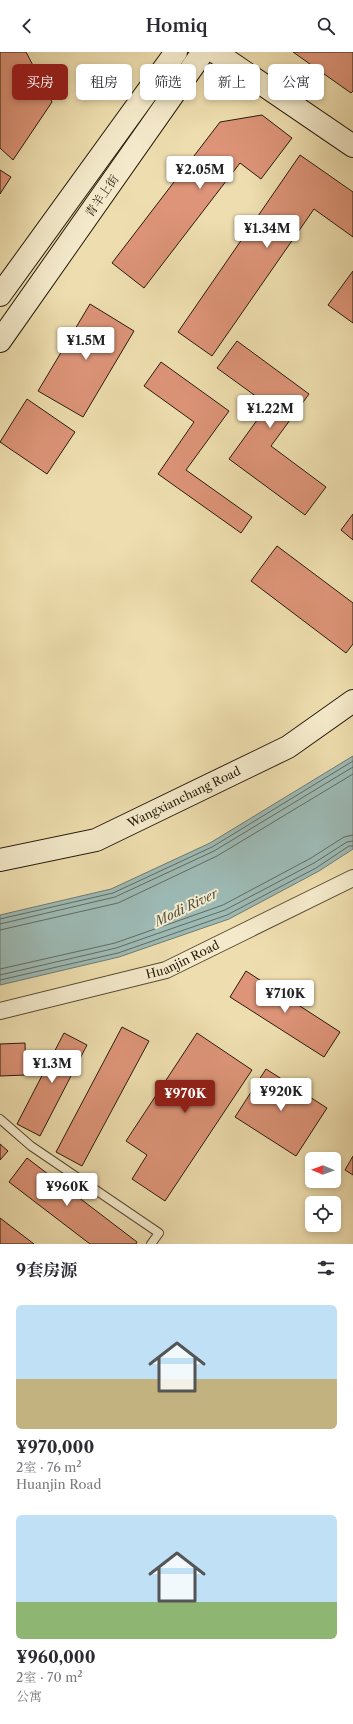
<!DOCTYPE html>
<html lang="zh">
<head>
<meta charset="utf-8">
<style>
	body { margin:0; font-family:"Libre Caslon Text","Noto Serif SC",serif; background:#f2f2f3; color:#2b2b33; height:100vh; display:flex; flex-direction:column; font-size:15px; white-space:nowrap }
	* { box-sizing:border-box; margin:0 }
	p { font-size:13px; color:#7c7c81 }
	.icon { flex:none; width:22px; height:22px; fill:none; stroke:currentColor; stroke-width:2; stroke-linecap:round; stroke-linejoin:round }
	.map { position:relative; height:1192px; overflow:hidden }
	.panel { display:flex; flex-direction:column; background:#fff; flex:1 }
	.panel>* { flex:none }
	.guide { position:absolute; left:12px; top:12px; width:329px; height:36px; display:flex; gap:8px }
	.needle { width:26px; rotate:271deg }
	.buttons { position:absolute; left:305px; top:1100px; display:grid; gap:8px }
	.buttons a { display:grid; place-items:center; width:36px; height:36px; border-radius:6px; background:#fff; box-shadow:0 2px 6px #0003; font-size:20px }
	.price { position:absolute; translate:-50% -34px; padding:0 9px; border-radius:4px; background:#fff; color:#222; font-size:13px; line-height:26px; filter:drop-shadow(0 1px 2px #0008) }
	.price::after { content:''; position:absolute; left:50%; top:24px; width:12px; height:9px; margin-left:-6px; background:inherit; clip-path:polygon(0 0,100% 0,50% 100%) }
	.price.current { background:#8f2418; color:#fff }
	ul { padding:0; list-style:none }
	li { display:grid; align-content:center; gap:8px; height:212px; padding:0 16px }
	li span { display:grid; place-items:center; height:124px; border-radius:6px; color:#555 }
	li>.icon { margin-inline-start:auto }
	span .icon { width:72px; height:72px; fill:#fffc; stroke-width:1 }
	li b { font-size:17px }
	h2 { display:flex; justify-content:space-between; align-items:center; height:48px; padding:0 16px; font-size:17px }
	.chip { padding:0 14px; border-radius:6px; background:#fff; box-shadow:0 2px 6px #0003; font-size:14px; line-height:36px }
	.chip.current { background:#8f2418; color:#fff }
	header { display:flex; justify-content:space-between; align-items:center; height:52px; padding:0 16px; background:#fff; font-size:18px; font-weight:600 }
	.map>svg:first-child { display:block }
	.water { fill:#9dbab5; stroke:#6e7b71 }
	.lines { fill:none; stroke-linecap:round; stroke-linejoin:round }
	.shore { stroke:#626b60; stroke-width:1 }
	.building { fill:#dd9478; stroke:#271c0c }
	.lane-casing { stroke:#594c35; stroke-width:10 }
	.street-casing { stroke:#594c35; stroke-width:18 }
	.secondary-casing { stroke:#271c0c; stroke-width:24 }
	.lane { stroke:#f4eacb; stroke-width:8 }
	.street { stroke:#f4eacb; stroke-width:16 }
	.secondary { stroke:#f4eacb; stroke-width:22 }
	.labels { text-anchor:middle; stroke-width:4; stroke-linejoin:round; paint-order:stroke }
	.street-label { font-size:12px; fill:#271c0c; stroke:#f4eacb }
	.water-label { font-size:13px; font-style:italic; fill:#505347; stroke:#f4eacb }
</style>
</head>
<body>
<header><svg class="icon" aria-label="back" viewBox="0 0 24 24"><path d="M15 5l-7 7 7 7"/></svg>Homiq<svg class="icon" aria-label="search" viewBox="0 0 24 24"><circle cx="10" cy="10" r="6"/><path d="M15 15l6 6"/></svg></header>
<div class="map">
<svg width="353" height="1192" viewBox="0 0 353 1192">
	<rect width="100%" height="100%" fill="#eedeaf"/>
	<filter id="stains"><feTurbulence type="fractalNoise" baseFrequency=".005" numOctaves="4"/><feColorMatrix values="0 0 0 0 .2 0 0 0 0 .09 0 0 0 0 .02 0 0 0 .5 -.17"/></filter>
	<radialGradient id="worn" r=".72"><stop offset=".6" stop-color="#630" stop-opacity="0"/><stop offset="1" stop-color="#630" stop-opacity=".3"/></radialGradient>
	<polygon class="water" points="353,704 353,797 319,819 229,867 119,905 0,933 0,863 111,837 210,791"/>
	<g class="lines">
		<g class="shore">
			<polyline points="0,867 113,841 212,795 353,709"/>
			<polyline points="0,872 115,845 214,799 353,715"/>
			<polyline points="0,878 118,851 217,804 353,722"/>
			<polyline points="0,917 115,891 223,853 311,806 344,785 353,783"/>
			<polyline points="0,923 116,896 225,858 314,811 347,790 353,789"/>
			<polyline points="0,928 118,901 227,863 316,816 349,794 353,794"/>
		</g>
	</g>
	<g class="building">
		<polygon points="0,0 26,0 52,50 13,108 0,96"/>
		<polygon points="293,0 353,0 353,39 351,41"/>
		<polygon points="262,63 292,86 261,127 240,111 144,236 112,211 220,70"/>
		<polygon points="300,103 353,140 353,185 314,157 212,304 178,280"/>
		<polygon points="0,118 11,125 0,142"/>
		<polygon points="353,219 353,271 328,253"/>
		<polygon points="90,252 134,279 83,365 38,339"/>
		<polygon points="237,289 309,342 271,394 326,435 305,463 229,407 268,353 217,316"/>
		<polygon points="161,310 229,359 186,418 252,465 241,481 158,422 194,370 144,334"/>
		<polygon points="27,347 75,380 47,422 0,390"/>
		<polygon points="353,462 353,488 341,478"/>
		<polygon points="277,494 353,551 353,592 346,601 251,529"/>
		<polygon points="246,919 340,980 324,1005 230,945"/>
		<polygon points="122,975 149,989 82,1114 56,1100"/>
		<polygon points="64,981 87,993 40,1084 17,1072"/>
		<polygon points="197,981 252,1018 165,1149 132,1127 147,1103 126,1089"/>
		<polygon points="25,991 26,1023 0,1024 0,992"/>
		<polygon points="266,1017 327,1056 296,1104 235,1065"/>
		<polygon points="0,1092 8,1099 0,1108"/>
		<polygon points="353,1104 353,1123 345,1118"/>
		<polygon points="27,1106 137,1190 136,1192 90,1192 9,1130"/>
		<polygon points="0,1166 34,1192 0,1192"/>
	</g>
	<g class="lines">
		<g class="lane-casing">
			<polyline id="lane" points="0,1067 31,1094 159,1181 151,1192"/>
		</g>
		<g class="street-casing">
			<g id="street">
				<path id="s1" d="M0,959L166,918L353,826"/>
			</g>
		</g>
		<g class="secondary-casing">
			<g id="secondary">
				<polyline points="215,0 353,94"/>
				<polyline points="0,243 176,0"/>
				<polyline points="0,289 203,0"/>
				<path id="s2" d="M0,808L96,788L288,695L353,649"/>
			</g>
		</g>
		<use href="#lane" class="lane"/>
		<use href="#street" class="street"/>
		<use href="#secondary" class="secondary"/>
	</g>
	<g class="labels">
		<g class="street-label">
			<text transform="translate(102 144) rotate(-55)" y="4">青羊上街</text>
			<text dy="4" stroke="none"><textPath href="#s2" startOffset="196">Wangxianchang Road</textPath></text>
			<text dy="4" stroke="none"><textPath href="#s1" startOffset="190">Huanjin Road</textPath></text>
		</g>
		<g class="water-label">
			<text transform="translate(186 855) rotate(-26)" y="5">Modi River</text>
		</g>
	</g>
	<rect width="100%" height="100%" filter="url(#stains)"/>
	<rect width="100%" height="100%" fill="url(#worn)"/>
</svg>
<div class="buttons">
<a><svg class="needle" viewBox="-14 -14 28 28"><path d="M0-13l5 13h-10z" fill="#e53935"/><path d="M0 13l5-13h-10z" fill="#7c7c81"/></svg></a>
<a><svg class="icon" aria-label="locate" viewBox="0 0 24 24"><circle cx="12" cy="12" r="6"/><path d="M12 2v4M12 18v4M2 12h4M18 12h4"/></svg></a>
</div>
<b class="price" style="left:200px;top:138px">¥2.05M</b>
<b class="price" style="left:267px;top:197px">¥1.34M</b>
<b class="price" style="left:86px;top:309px">¥1.5M</b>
<b class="price" style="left:270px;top:377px">¥1.22M</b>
<b class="price" style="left:285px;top:962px">¥710K</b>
<b class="price" style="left:52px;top:1032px">¥1.3M</b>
<b class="price" style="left:281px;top:1060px">¥920K</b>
<b class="price current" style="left:185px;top:1062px">¥970K</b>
<b class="price" style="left:67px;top:1155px">¥960K</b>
<div class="guide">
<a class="chip current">买房</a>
<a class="chip">租房</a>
<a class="chip">筛选</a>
<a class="chip">新上</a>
<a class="chip">公寓</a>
</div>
</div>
<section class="panel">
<h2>9套房源<svg class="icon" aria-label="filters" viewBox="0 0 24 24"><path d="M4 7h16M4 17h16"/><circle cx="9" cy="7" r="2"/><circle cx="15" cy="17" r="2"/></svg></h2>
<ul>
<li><span style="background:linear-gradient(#bfe0f5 60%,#c2b280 0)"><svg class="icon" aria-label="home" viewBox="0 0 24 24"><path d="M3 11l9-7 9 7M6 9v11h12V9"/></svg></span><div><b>¥970,000</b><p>2室 · 76 m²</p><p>Huanjin Road</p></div></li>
<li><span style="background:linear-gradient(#bfe0f5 70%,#8fb573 0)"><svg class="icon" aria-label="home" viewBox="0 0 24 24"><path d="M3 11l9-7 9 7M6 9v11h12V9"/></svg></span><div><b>¥960,000</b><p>2室 · 70 m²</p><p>公寓</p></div></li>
</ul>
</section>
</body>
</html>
